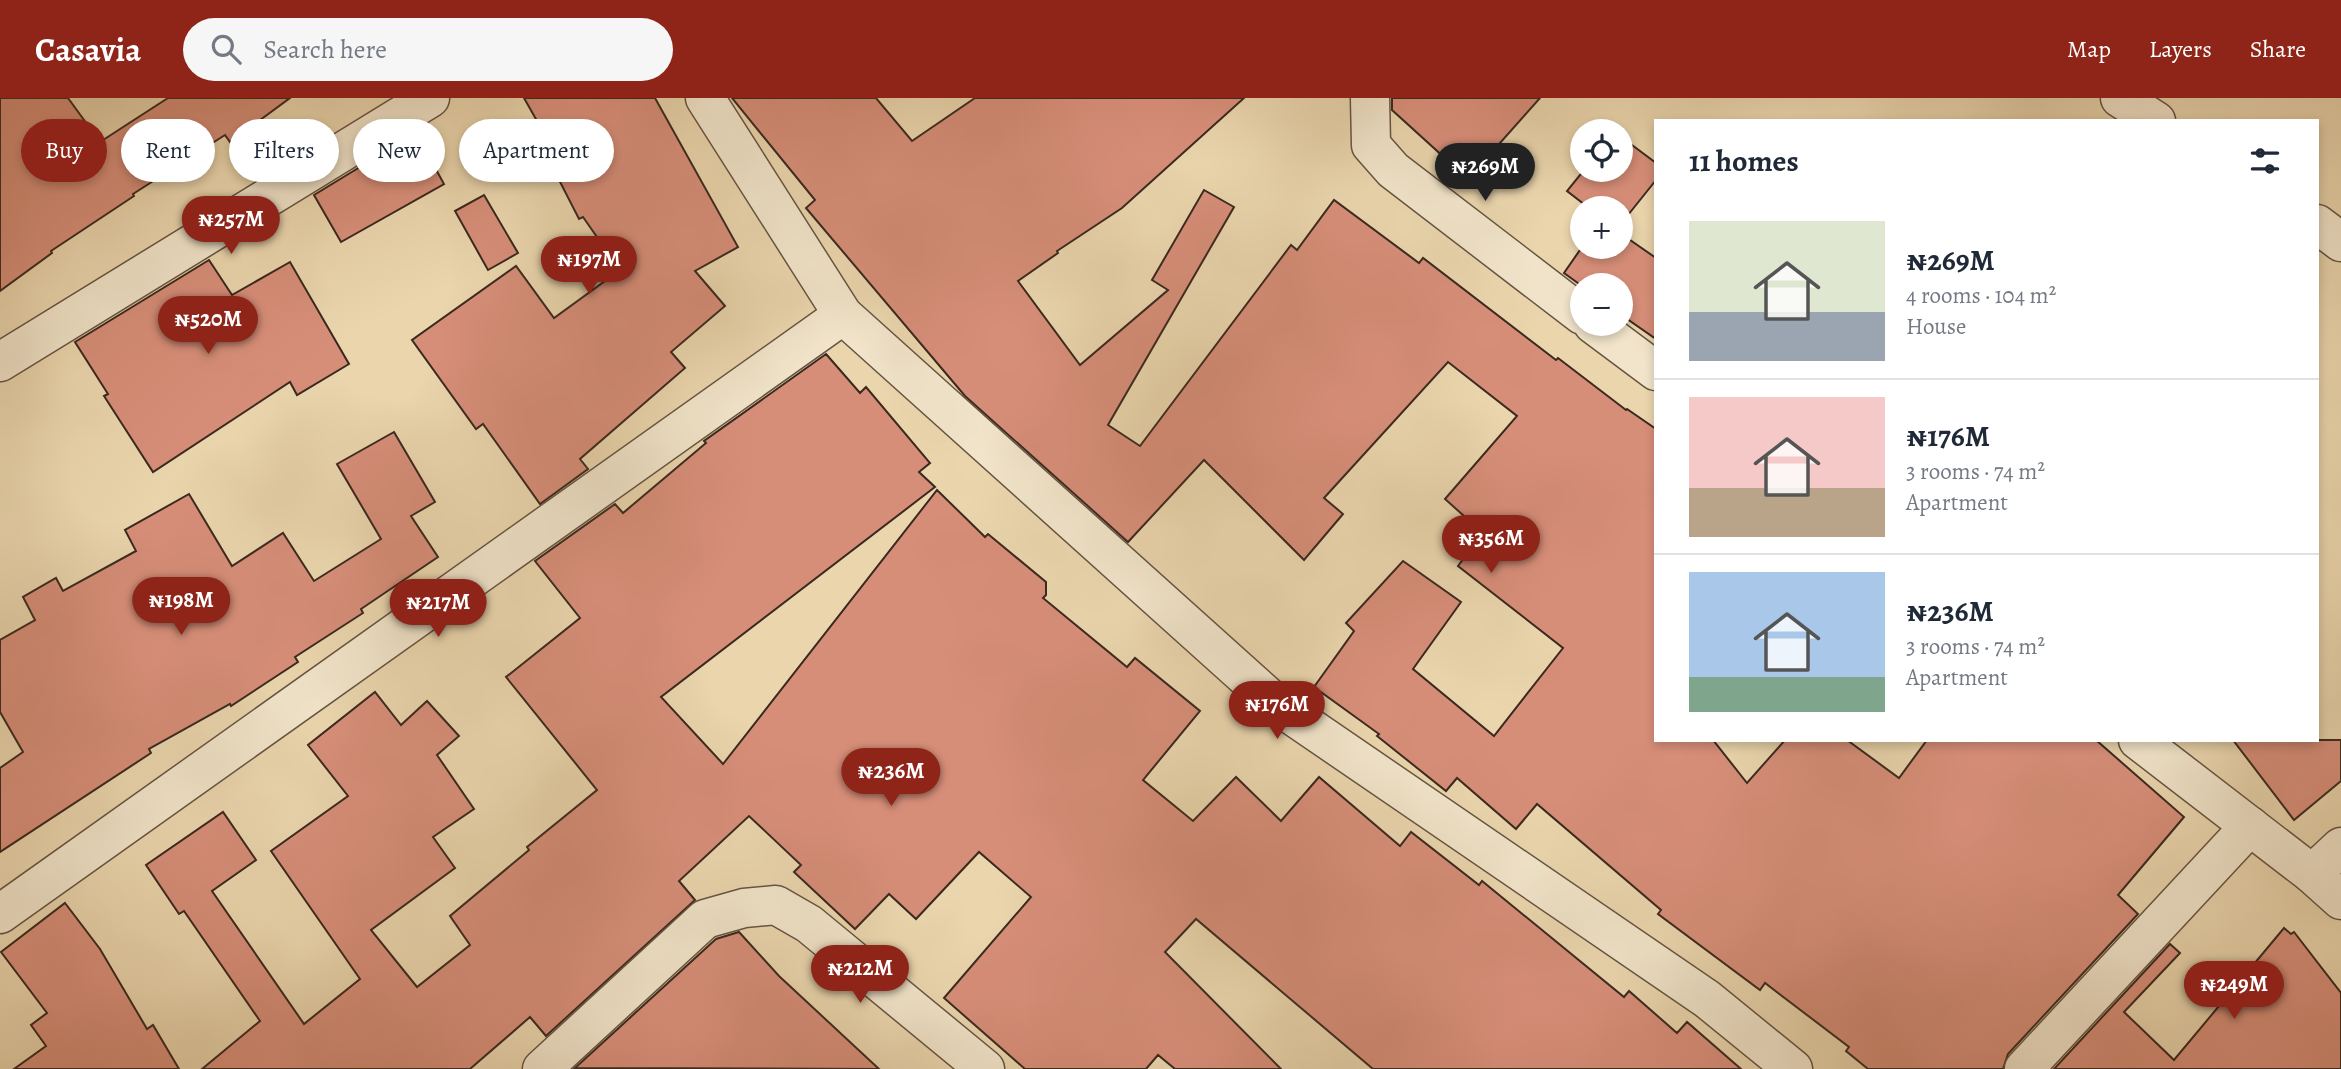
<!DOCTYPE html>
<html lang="en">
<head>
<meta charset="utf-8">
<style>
	body { margin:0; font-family:Alegreya,serif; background:#f6f6f7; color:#1f2937; height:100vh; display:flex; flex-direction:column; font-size:26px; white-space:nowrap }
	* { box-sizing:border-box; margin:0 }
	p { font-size:23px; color:#747a83 }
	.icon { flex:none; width:38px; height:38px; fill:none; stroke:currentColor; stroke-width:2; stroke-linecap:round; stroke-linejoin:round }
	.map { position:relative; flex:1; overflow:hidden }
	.sheet { position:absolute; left:1654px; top:21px; width:665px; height:623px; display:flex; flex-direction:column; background:#fff; border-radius:0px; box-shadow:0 4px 10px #0003 }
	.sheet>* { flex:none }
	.guide { position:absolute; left:21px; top:21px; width:665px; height:63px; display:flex; gap:14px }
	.controls { position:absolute; left:1570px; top:21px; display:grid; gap:14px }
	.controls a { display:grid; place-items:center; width:63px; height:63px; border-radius:50%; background:#fff; box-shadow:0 4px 10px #0003; font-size:35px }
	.price { position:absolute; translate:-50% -60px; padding:0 16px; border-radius:24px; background:#8f2418; color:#fff; font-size:23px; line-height:46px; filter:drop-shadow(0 2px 4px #0008) }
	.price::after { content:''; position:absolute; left:50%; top:42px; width:21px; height:16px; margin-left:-10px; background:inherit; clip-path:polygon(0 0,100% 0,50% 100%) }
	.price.selected { background:#222; color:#fff }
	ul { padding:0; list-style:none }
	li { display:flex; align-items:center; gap:21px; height:175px; padding:0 35px }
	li+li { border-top:2px solid #e0e1e3 }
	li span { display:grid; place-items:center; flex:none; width:196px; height:140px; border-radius:0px; color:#555 }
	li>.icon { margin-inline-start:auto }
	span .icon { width:84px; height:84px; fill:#fffc; stroke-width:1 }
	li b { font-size:30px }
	h2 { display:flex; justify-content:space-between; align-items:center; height:84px; padding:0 35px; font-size:30px }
	.chip { padding:0 24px; border-radius:32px; background:#fff; box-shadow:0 4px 10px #0003; font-size:24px; line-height:63px }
	.chip.selected { background:#8f2418; color:#fff }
	header { display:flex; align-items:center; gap:42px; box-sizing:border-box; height:98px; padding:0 35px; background:#8f2418; color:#fff }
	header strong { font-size:33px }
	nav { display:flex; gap:38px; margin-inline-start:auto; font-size:24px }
	.search { width:490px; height:63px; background:#f6f6f7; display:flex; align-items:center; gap:18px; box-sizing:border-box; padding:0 24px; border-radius:38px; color:#747a83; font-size:26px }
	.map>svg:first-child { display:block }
	.building { fill:#d78e79; stroke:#3a291f; stroke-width:2 }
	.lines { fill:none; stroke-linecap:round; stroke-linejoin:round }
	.minor-casing { stroke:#665442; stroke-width:41 }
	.minor { stroke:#f1e4ca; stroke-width:38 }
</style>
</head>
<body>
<header>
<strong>Casavia</strong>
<div class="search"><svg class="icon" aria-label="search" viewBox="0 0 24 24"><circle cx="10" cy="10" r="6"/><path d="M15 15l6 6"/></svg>Search here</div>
<nav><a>Map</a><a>Layers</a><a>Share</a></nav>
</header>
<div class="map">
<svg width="2341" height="971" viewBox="0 0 2341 971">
	<rect width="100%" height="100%" fill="#ead5ad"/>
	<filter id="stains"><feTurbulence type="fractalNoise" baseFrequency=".00286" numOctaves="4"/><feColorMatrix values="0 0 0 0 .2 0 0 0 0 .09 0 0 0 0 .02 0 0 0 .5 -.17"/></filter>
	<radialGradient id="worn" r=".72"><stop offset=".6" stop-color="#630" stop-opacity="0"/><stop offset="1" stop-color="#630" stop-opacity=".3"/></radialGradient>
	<g class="building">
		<polygon points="0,0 68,0 100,44 168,0 290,0 230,44 225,37 133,96 134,98 51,153 52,155 0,193"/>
		<polygon points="524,0 655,0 738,149 695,173 725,208 671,254 685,270 580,361 588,371 540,406 483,326 476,331 412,242 516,168 554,220 620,172 583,119 579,121 534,33 541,30"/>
		<polygon points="732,0 876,0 912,43 975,0 1244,0 1122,110 1057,153 1058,155 1018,183 1080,267 1168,192 1152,182 1204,92 1234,109 1108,327 1140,348 1291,147 1297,152 1334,102 1419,165 1423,160 1556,262 1558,260 1626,312 1627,311 1656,331 1656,642 1713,642 1747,685 1785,642 1847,642 1899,680 1927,642 2096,642 2184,719 2118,797 2138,816 2008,956 2003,971 1868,971 1846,953 1849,949 1765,885 1760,892 1658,816 1661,812 1537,706 1516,731 1457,680 1446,693 1377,638 1379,636 1314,589 1354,533 1346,525 1403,463 1461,504 1413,571 1494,638 1563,550 1458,468 1483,435 1445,401 1517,318 1448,264 1324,400 1343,416 1304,462 1204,362 1128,444 965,298 806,110 815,102"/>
		<polygon points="1392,0 1540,0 1468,81 1392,12"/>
		<polygon points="416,35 444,86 341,144 314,97"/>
		<polygon points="1620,38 1656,65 1656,82 1620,127 1620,110 1589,110 1567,93 1584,72 1620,72"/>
		<polygon points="484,97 518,155 488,172 455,113"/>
		<polygon points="1620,135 1656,160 1656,241 1620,216 1620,187 1582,188 1564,175 1582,149 1620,149"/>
		<polygon points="209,162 232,197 290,164 349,266 297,297 290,284 153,374 104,298 108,296 75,244"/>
		<polygon points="826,256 860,295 866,289 930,365 919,374 935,389 661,599 723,666 937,392 985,439 988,436 1046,484 1046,497 1043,500 1127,569 1135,560 1200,613 1143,682 1193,723 1236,679 1281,723 1319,679 1400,748 1411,734 1479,787 1482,783 1624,899 1629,893 1677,935 1687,924 1741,971 1373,971 1196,821 1165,854 1281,971 1175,971 1158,957 1146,971 1025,971 944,900 1031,799 979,754 916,821 889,796 855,831 794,774 801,767 749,718 679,783 695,802 546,938 530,919 470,971 202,971 260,923 184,813 179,816 146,767 223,714 256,762 212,793 304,926 360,881 271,753 348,698 308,647 375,594 401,627 427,603 459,638 437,657 474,711 433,739 455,770 371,832 417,889 470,847 450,818 529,752 527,749 597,692 506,579 580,520 535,463 615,406 623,415 706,345 704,343"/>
		<polygon points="394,334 435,404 411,418 438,459 361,511 363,515 295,559 298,564 231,608 230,606 149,651 151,655 0,754 0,670 23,654 0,614 0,542 35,522 23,499 56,480 63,493 136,453 125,432 189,396 232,468 283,435 314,483 381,441 337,366"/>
		<polygon points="2233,642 2341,642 2341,683 2294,722"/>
		<polygon points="65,805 100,851 147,931 153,927 179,971 14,971 46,948 31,927 47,915 1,854"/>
		<polygon points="2284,830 2291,836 2294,834 2341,895 2341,971 2054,971 2170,846 2180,855 2124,914 2174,962"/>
		<polygon points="739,834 779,878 879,971 575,970 716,841"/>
	</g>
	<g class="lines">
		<g class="minor-casing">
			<g id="minor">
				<polyline points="705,0 843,217 1277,607 1707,901 1793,971"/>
				<polyline points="1370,0 1371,47 1393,72 1582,217"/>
				<polyline points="2120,0 2156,23"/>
				<polyline points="2317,126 2341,144"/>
				<polyline points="1593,226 1656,273"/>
				<polyline points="0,264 430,0"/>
				<polyline points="2138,642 2312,776 2341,802"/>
				<polyline points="2312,776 2341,749"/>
				<polyline points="0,816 843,217"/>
				<polyline points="542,971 705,821 744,810 776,807 809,826 985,971"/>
				<polyline points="2024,971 2250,728"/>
			</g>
		</g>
		<use href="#minor" class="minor"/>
	</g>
	<rect width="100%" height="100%" filter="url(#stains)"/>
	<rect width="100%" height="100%" fill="url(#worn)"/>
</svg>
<div class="controls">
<a><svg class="icon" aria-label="locate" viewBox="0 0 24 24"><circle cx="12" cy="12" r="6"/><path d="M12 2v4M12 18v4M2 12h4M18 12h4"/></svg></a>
<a>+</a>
<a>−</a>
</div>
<b class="price selected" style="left:1485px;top:105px">₦269M</b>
<b class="price" style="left:231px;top:158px">₦257M</b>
<b class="price" style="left:589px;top:198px">₦197M</b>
<b class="price" style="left:208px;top:258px">₦520M</b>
<b class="price" style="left:1491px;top:477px">₦356M</b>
<b class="price" style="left:181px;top:539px">₦198M</b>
<b class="price" style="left:438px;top:541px">₦217M</b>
<b class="price" style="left:1277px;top:643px">₦176M</b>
<b class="price" style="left:891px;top:710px">₦236M</b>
<b class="price" style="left:860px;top:907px">₦212M</b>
<b class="price" style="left:2234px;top:923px">₦249M</b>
<div class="guide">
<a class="chip selected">Buy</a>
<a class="chip">Rent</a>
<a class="chip">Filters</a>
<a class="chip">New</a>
<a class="chip">Apartment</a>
</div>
<section class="sheet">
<h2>11 homes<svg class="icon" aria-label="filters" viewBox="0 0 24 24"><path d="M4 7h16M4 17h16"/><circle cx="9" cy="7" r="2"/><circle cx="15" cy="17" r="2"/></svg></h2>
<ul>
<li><span style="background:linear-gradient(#dfe7d0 65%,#9aa5b1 0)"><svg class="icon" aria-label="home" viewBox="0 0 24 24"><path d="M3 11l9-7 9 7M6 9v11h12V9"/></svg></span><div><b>₦269M</b><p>4 rooms · 104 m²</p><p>House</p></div></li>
<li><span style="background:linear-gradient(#f6c9c9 65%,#b9a48a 0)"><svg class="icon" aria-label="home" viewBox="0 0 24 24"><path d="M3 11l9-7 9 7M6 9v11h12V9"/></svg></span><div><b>₦176M</b><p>3 rooms · 74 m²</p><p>Apartment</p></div></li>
<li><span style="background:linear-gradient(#a9c7e8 75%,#7fa58c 0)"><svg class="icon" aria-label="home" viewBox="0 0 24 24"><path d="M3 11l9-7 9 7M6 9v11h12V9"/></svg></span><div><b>₦236M</b><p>3 rooms · 74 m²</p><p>Apartment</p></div></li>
</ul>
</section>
</div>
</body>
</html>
